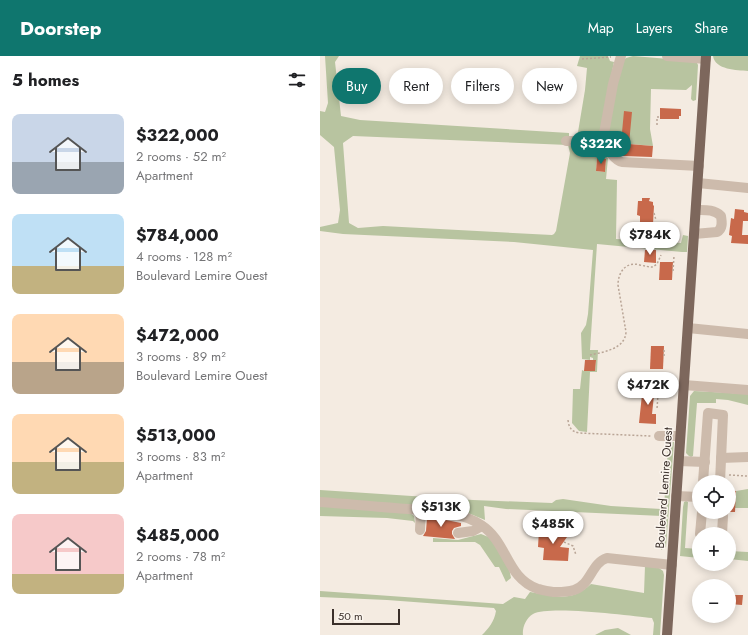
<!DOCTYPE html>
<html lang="en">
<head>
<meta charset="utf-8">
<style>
	body { margin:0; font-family:Jost,sans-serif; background:#f6f6f6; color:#202124; height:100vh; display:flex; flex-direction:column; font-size:15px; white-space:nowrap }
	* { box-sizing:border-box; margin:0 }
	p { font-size:13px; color:#757577 }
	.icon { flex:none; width:22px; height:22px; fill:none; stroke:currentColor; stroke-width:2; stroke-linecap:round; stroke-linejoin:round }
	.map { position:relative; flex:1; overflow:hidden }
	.drawer { display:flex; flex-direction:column; background:#fff; width:320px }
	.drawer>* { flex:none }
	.guide { position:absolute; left:12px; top:12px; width:356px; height:36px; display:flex; gap:8px }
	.tools { position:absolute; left:372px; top:419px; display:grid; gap:8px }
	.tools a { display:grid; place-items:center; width:44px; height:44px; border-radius:50%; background:#fff; box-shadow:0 2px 10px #0003; font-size:20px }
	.scale { position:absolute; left:12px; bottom:10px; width:68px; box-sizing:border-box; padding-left:4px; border:2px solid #3b302b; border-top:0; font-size:11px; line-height:14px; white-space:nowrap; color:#3b302b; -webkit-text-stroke:3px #fbf5ee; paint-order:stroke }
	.price { position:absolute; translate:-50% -34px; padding:0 9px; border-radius:14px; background:#fff; color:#222; font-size:13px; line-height:26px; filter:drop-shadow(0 1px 2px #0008) }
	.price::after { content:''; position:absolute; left:50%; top:24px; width:12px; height:9px; margin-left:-6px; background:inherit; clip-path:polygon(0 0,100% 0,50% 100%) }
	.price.active { background:#0f766e; color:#fff }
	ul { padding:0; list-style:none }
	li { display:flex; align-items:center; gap:12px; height:100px; padding:0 12px }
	li span { display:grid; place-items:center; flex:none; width:112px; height:80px; border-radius:8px; color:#555 }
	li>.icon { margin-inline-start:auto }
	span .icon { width:48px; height:48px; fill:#fffc; stroke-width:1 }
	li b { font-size:17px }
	h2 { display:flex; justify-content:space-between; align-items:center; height:48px; padding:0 12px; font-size:17px }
	.tag { padding:0 14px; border-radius:18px; background:#fff; box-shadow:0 2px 10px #0003; font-size:14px; line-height:36px }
	.tag.active { background:#0f766e; color:#fff }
	header { display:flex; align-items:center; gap:24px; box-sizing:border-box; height:56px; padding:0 20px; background:#0f766e; color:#fff }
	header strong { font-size:19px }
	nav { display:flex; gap:22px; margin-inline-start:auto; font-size:14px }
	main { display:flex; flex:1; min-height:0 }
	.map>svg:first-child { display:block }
	.green { fill:#b8c4a0; fill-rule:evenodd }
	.building { fill:#c8694b }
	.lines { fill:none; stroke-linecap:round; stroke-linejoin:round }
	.path { stroke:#b9a596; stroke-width:1.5; stroke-dasharray:2 2; stroke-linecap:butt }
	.minor { stroke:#cdbbac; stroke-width:10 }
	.major { stroke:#7d675c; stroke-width:10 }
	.labels { text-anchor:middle; stroke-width:3; stroke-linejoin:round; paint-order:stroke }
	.street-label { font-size:12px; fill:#3b302b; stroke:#fbf5ee }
</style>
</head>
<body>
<header>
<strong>Doorstep</strong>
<nav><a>Map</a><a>Layers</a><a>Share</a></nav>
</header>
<main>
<section class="drawer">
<h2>5 homes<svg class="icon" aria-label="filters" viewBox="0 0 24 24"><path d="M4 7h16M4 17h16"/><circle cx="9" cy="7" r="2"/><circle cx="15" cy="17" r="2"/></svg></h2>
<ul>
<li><span style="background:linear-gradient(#c9d6e8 60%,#9aa5b1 0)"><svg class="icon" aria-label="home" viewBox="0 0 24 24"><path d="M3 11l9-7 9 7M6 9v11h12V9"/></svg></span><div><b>$322,000</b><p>2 rooms · 52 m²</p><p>Apartment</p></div></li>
<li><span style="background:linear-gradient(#bfe0f5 65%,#c2b280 0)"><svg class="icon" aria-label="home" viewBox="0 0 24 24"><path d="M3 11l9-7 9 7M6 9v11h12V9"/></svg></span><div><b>$784,000</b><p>4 rooms · 128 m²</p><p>Boulevard Lemire Ouest</p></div></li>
<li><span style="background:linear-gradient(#ffd9b3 60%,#b9a48a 0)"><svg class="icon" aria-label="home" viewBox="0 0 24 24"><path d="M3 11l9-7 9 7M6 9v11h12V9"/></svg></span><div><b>$472,000</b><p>3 rooms · 89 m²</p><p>Boulevard Lemire Ouest</p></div></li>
<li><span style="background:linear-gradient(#ffd9b3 60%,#c2b280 0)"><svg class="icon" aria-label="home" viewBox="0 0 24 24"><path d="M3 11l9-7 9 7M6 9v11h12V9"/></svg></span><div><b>$513,000</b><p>3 rooms · 83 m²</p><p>Apartment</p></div></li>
<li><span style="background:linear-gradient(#f6c9c9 75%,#c2b280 0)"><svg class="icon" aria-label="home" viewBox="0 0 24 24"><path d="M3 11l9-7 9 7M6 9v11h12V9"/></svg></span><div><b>$485,000</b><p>2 rooms · 78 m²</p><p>Apartment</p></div></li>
</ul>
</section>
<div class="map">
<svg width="428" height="579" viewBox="0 0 428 579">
	<rect width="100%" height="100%" fill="#f4ebe1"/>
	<g class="green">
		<path d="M5,0H19L15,6L21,60L40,64L249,77V81H254L258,76L265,34L267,12L257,10L260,0H288L290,5L294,6L280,76L274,80L265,83L271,90L288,102L286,123L297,124L296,183L361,187L363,179L368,180L367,196H362L277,188L270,294H278L277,315V316H270L267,376L259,375L252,367L253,333H260L262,314L264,315H275L276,304H273V302L270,301V304L262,303L261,277L266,269L268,258L273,194L194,186L23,178L0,175V171L18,167L20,154L14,91L0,79V55L5,56L8,47ZM33,80L248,89L250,97L236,175L234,178L232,179L63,170L38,172L29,167L23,87ZM277,102L286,103L285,116L276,115Z"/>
		<polygon points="313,0 373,5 377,7 378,9 376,44 373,45 371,43 372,29 366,34 331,33 330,73 333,90 299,87 298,89 288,88 286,77 301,7 306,2"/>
		<path d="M393,0H428V15C417,14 395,14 393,0Z"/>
		<polygon points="374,335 428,338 428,349 408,344 396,343 396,347 377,347 373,400 371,401 369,400 366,397 370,340"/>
		<polygon points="347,386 354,386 346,491 341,494 342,460 186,453 164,450 165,464 148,457 136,454 0,444 0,434 153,444 232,447 236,444 243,443 291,450 341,453 344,450 348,392"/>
		<polygon points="428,433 428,452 412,452 415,448 416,435"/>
		<polygon points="366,445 368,446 365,492 379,493 379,502 360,500 363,451 364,446"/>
		<polygon points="0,449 89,456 94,460 95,467 93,465 67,462 0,460"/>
		<polygon points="161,478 171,482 189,512 191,522 186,526 179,511 175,511 160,489 155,486 113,486 113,482 138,484"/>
		<polygon points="409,495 428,496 428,505 409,503"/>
		<path d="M325,510L339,512L343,515L344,519L340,579H333L334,567L332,562C310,560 230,549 213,558C206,562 202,572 203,579H162C169,572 174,566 176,555L174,552L67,544L0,541V535L183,548L194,541L205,543L210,536C234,540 251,547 271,528L324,537Z"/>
		<polygon points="298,572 311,579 275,579 285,574"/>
	</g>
	<g class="building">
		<polygon points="340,52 361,53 361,60 359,60 359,63 340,63"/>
		<polygon points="304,55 312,56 309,88 333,90 332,101 303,100 298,95 299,87 301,87"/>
		<polygon points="277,102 286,103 285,116 276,115"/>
		<polygon points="322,142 330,142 329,145 333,146 333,149 334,150 333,168 320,167 320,160 317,159 318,145 322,145"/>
		<polygon points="415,153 424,154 424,156 428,157 428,165 423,165 422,179 428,179 428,188 411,187 412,180 409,179 411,162 414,163"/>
		<polygon points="325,194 336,194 336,207 324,206"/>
		<polygon points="340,206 353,206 352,224 339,224"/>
		<polygon points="331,290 344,290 343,313 330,313"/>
		<polygon points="265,304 276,304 275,315 264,315"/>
		<polygon points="323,329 335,330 332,358 336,358 336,368 319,367"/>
		<polygon points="409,434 416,435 415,456 409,456"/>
		<polygon points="111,461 141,467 141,470 134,472 132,475 132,478 135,483 103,480 106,475 107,462 111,463"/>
		<polygon points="225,473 245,476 247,481 240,491 249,492 248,505 223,504 224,492 218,491 219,474 225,475"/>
		<polygon points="409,539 423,539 422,549 409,548"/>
	</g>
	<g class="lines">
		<g class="path">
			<polyline points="262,3 291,1"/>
			<polyline points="337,69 337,61 340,61"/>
			<polyline points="334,157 336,164"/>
			<polyline points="353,215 354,200"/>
			<path d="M270,299C284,296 305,293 306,276L298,229C298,216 306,205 320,209C325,210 329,211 333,211L337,208L341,199"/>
			<polyline points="344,300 344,293"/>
			<polyline points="334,338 338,338 337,353"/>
			<path d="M248,364C249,372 251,375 259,377L331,380"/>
			<polyline points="409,419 427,420"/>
			<polyline points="244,486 253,490 256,499"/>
		</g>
		<g class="minor">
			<polyline points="347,0 386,3"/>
			<path d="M246,85C258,85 275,84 286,92C292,97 294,104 302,106L379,110"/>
			<polyline points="280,89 283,83 293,28 301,0"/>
			<polyline points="378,127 428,132"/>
			<path d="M374,178L397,176C403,173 402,166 401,160C394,153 385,154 376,154"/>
			<polyline points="368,272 428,278"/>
			<polyline points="364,329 428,334"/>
			<polyline points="339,380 360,380"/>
			<polyline points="401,402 428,401"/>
			<polyline points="359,405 385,406"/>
			<polyline points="383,426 388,357 403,359 400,426"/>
			<polyline points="356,440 379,441"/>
			<path d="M0,446C29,448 59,451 88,453C112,455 140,455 161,469C188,486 186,522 218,533C223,534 230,536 236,536C241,536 248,536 254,534C271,529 271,507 287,502L352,509"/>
			<polyline points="402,456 403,460 402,478"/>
			<polyline points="100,474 101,454"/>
			<polyline points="138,477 153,475 162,470"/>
			<polyline points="380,478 382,456"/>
		</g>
		<polyline class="major" points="347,579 386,0"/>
	</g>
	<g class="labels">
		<g class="street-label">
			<text transform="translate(344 432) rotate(-86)" y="4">Boulevard Lemire Ouest</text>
		</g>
	</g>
</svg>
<div class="tools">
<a><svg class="icon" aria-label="locate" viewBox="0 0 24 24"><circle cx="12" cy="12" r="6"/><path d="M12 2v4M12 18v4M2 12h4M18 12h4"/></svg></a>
<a>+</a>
<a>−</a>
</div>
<div class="scale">50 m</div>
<b class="price active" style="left:281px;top:109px">$322K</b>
<b class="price" style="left:330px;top:200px">$784K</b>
<b class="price" style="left:328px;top:350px">$472K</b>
<b class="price" style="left:121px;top:472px">$513K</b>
<b class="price" style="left:233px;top:489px">$485K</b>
<div class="guide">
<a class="tag active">Buy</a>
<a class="tag">Rent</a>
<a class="tag">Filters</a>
<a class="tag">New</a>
</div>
</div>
</main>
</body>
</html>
